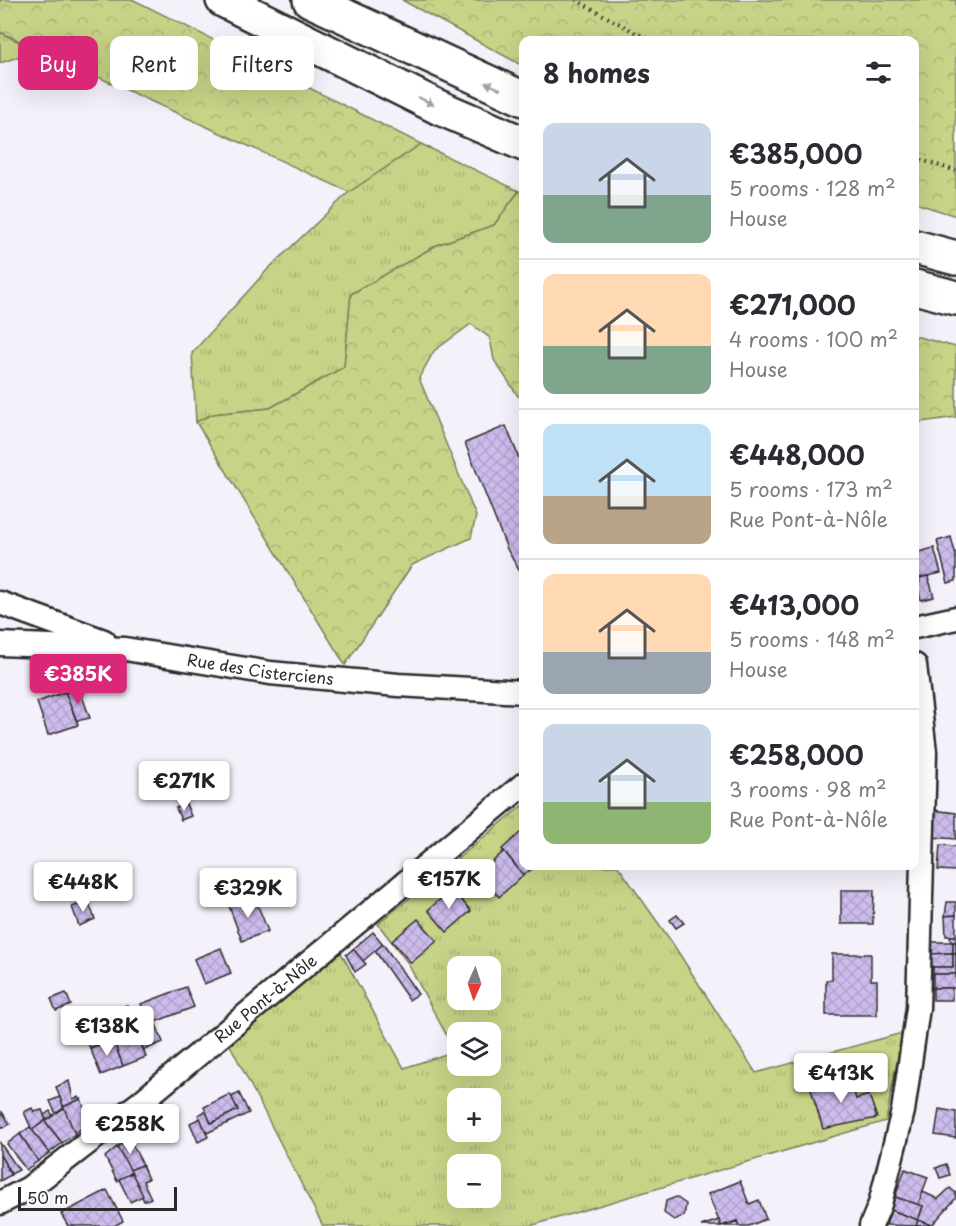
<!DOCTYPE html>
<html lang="en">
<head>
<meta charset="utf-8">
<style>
	body { margin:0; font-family:"Playpen Sans",sans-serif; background:#f2f2f3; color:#2b2b33; height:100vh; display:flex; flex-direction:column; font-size:22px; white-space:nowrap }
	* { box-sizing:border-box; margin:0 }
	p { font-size:20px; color:#7c7c81 }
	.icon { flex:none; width:33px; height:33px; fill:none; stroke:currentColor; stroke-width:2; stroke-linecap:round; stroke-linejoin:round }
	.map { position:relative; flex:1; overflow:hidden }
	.side { position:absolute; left:519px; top:36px; width:400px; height:834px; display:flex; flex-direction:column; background:#fff; border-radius:12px; box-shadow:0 6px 24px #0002 }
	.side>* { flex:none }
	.hud { position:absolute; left:18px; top:36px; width:411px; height:54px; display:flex; gap:12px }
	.needle { width:39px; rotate:183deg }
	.fabs { position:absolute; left:447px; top:956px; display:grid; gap:12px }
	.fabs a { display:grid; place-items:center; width:54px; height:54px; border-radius:12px; background:#fff; box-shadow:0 6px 24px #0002; font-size:30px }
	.scale { position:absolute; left:18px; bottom:15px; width:159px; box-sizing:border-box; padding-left:6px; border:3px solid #2b2b2b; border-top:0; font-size:16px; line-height:21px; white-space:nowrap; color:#2b2b2b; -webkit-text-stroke:4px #fff; paint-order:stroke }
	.price { position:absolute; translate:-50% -51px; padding:0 14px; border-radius:6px; background:#fff; color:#222; font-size:20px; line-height:39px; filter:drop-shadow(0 2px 3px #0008) }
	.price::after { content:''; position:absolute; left:50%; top:36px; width:18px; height:14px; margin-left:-9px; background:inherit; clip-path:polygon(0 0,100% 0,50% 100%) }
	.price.on { background:#db2777; color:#fff }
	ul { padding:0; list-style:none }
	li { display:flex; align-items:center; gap:18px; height:150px; padding:0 24px }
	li+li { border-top:2px solid #e1e1e2 }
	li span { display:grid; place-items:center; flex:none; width:168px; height:120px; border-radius:12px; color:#555 }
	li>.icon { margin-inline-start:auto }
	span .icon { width:72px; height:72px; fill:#fffc; stroke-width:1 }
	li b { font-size:26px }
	h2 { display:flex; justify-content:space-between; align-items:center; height:72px; padding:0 24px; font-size:26px }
	.pill { padding:0 21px; border-radius:12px; background:#fff; box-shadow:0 6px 24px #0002; font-size:21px; line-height:54px }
	.pill.on { background:#db2777; color:#fff }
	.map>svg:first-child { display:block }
	.grass { fill:url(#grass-tufts); stroke:#797f59; stroke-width:1.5; fill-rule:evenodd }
	.forest { fill:url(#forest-crowns); stroke:#797f59; stroke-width:1.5 }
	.building { fill:url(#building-cross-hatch); stroke:#2b2b2b; stroke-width:1.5 }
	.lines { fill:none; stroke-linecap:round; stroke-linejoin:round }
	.minor-casing { stroke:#2b2b2b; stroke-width:27 }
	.highway-casing { stroke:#2b2b2b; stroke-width:38 }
	.path { stroke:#2b2b2b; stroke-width:4; stroke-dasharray:1.5 4.5; stroke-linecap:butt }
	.minor { stroke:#fff; stroke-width:22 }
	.highway { stroke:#fff; stroke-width:33 }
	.oneway { fill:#a0a0a0 }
	.labels { text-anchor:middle; stroke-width:6; stroke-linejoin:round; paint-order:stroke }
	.street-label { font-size:16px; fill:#2b2b2b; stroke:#fff }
</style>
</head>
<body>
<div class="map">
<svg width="956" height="1226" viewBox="0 0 956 1226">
	<defs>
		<pattern id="grass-tufts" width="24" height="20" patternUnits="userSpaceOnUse" patternTransform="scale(1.5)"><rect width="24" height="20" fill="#c7d387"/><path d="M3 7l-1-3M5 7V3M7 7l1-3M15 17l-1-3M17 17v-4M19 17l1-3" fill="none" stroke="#abb575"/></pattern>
		<pattern id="forest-crowns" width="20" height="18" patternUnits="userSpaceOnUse" patternTransform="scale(1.5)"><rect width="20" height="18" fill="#c7d387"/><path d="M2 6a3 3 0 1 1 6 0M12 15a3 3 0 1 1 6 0" fill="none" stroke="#abb575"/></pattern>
		<pattern id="building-cross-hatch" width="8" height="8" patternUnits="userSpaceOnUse" patternTransform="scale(1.5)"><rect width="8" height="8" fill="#cdbbec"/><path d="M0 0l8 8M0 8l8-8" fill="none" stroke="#b0a1cb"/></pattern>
	</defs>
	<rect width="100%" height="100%" fill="#f5f1fb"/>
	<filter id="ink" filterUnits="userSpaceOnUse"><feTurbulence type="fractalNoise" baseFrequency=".0167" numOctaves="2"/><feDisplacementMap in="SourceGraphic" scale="12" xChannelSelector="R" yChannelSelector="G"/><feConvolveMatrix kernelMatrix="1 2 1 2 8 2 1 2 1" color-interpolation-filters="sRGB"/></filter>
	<g filter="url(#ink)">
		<g class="grass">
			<polygon points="0,32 36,51 0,63"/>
			<polygon points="421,144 519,191 494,225 437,245 351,294 344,367 270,408 213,414 196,422 192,353 268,269 349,192"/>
			<path d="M523,805L524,866H618L673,944L756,1073L902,1033L886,1121L530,1226H323L230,1045L340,951L404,1068L455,1051L407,962L378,924ZM458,966H490V999H458ZM458,1032H490V1065H458ZM458,1098H490V1131H458ZM458,1164H490V1197H458Z"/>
		</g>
		<g class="forest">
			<polygon points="0,0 134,0 421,144 349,192 0,32"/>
			<polygon points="402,0 956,0 956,216 915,203 915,40 524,40 523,66"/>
			<polygon points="519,191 524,193 523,397 518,396 494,360 490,338 471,324 434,351 419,378 476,516 471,538 412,565 345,665 196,422 213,414 270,408 344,367 351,294 437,245 494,225"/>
			<polygon points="915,336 956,347 956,417 915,423"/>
		</g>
		<g class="building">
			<polygon points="506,426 524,470 524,568 519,570 507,549 465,443"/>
			<polygon points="951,537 956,556 956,581 948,583 937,541"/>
			<polygon points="934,548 941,573 919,578 915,553"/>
			<polygon points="928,576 934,597 921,600 916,582 920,582 919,578"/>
			<polygon points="79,688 90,718 77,721 65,692"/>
			<polygon points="65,692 78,725 48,735 37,702"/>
			<polygon points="186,804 191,816 181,820 176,808"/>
			<polygon points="933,810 956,813 956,839 931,837"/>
			<polygon points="520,833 524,834 524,866 537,866 523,875 502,849"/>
			<polygon points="940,845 956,846 956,871 938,870"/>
			<polygon points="504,851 523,875 499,897 478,875"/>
			<polygon points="250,885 254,896 229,906 225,895"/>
			<polygon points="452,889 471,911 447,932 428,910"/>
			<polygon points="841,890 874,890 873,924 841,924"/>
			<polygon points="254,896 268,931 242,941 229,906"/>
			<polygon points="88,901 95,919 79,926 72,907"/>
			<polygon points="947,902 956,902 956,915 945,916"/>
			<polygon points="677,915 684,923 676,928 670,920"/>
			<polygon points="956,915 956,936 946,936 945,916"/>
			<polygon points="418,919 437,941 411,963 392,941"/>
			<polygon points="373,932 383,944 363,961 353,949"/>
			<polygon points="950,936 956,936 956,942 951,942"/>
			<polygon points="929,942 953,942 953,953 929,954"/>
			<rect x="953" y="942" width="3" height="11"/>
			<polygon points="383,944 418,994 409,1000 375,951"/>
			<polygon points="221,948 231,973 204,984 194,959"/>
			<polygon points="353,949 366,964 355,972 346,955"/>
			<polygon points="953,953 953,967 929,967 929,954"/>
			<polygon points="953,953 956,953 956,974 933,974 933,967 953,967"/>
			<polygon points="832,954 871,954 871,980 877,980 877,1015 826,1015 826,980 832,980"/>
			<rect x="933" y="974" width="23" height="14"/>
			<polygon points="186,987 194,1007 155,1022 163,1042 144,1050 136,1032 150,1026 141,1004"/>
			<rect x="933" y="988" width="19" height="12"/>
			<polygon points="66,993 71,1005 56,1011 51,999"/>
			<polygon points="127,1005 135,1026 111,1035 103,1014"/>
			<polygon points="134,1026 146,1057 123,1066 111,1035"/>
			<polygon points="109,1029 113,1040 90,1048 86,1038"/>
			<polygon points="113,1040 123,1066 101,1075 90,1048"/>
			<polygon points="849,1075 856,1099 869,1095 877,1118 823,1129 810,1086"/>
			<polygon points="69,1081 73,1099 78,1097 81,1099 63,1107 56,1087"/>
			<polygon points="239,1093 249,1113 207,1133 198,1115 206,1111 211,1123 238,1110 231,1097"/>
			<polygon points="230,1094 238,1110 211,1123 204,1107"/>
			<polygon points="60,1097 64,1108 56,1114 50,1101"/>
			<polygon points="81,1099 89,1121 75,1134 63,1107"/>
			<polygon points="32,1108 34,1112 42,1110 46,1120 32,1130 24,1112"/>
			<polygon points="64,1108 75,1134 62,1143 45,1121"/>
			<polygon points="939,1109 956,1112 956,1138 935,1135"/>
			<polygon points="50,1111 53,1116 46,1120 44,1115"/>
			<polygon points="2,1112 10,1124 3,1128 0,1124"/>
			<polygon points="200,1118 208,1137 198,1142 190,1123"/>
			<polygon points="45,1121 62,1143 49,1153 32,1130"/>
			<polygon points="30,1127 49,1153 38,1161 20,1134"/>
			<polygon points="20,1134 38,1161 26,1170 7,1144"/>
			<polygon points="129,1138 143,1165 130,1170 117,1147"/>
			<polygon points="0,1143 19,1170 11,1174 0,1155"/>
			<polygon points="117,1147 132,1173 117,1181 105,1157"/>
			<polygon points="0,1155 11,1175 0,1181"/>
			<polygon points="946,1164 950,1175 940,1178 936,1168"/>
			<polygon points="142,1165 148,1179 143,1181 151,1198 144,1201 130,1170"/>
			<polygon points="905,1169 928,1177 918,1205 895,1197"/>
			<polygon points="132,1173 143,1196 130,1202 119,1179"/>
			<polygon points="740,1181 749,1204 759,1200 766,1219 749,1226 739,1226 737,1221 721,1226 708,1194"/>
			<polygon points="950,1188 956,1193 956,1198 932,1225 918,1220 923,1206 918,1205 923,1192 938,1199"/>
			<polygon points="107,1190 123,1221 114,1226 68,1226 61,1214"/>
			<polygon points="676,1197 686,1204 684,1216 674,1220 664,1213 666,1201"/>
			<polygon points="895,1197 923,1206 918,1220 891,1210"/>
			<polygon points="891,1210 918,1220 916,1226 886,1225"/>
			<polygon points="719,1220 721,1226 701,1226"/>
			<polygon points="918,1220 932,1225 916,1226"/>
			<polygon points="737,1221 739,1226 724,1226"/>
		</g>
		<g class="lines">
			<g class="minor-casing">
				<g id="minor">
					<polyline points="0,603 104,641"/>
					<polyline points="915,627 956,618"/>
					<path id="s1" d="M0,644L125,649L270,673L398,685L524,692"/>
					<path id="s2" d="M0,1203L29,1188L141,1102L524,784"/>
					<polyline points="871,1226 880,1204 903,1111 918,1008 925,752 915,665"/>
				</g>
			</g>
			<g class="highway-casing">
				<g id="highway">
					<polyline points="223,0 438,107 524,144"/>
					<polyline points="310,0 524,99"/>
					<polyline points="915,247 956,258"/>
					<polyline points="915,287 956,298"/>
				</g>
			</g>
			<g class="path">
				<polyline points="576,0 649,40"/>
				<polyline points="915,158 956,171"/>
			</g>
			<use href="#minor" class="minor"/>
			<use href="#highway" class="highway"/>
		</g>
		<defs><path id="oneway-solid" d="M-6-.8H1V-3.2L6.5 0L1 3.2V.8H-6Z" transform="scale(1.5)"/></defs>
		<g class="oneway">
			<use href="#oneway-solid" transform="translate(493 86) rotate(-157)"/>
			<use href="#oneway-solid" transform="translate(426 101) rotate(26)"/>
		</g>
	</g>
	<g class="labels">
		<g class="street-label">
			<text dy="6" stroke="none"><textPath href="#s1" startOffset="262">Rue des Cisterciens</textPath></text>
			<text dy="6" stroke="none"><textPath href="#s2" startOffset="336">Rue Pont-à-Nôle</textPath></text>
		</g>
	</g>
</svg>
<div class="fabs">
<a><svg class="needle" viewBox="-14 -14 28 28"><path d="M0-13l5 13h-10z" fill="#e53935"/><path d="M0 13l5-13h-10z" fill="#7c7c81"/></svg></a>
<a><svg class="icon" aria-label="layers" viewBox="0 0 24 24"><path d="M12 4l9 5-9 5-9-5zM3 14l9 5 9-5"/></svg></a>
<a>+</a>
<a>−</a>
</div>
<div class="scale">50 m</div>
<b class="price on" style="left:78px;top:705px">€385K</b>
<b class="price" style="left:184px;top:812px">€271K</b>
<b class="price" style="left:449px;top:910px">€157K</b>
<b class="price" style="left:83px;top:913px">€448K</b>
<b class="price" style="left:248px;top:919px">€329K</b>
<b class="price" style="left:107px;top:1057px">€138K</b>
<b class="price" style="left:841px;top:1104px">€413K</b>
<b class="price" style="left:130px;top:1155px">€258K</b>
<div class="hud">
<a class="pill on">Buy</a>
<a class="pill">Rent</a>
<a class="pill">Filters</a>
</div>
<section class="side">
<h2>8 homes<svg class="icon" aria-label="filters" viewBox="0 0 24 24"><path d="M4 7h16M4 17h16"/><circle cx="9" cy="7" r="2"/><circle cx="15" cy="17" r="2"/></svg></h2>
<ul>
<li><span style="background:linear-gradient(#c9d6e8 60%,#7fa58c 0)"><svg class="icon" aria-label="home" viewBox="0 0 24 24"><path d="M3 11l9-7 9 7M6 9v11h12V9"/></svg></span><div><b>€385,000</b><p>5 rooms · 128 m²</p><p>House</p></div></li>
<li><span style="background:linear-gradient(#ffd9b3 60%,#7fa58c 0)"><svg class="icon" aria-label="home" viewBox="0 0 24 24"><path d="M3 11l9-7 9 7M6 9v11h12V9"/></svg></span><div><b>€271,000</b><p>4 rooms · 100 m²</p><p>House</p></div></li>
<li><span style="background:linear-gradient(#bfe0f5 60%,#b9a48a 0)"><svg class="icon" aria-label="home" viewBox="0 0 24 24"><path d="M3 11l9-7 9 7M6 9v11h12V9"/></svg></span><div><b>€448,000</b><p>5 rooms · 173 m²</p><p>Rue Pont-à-Nôle</p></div></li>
<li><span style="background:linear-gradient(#ffd9b3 65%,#9aa5b1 0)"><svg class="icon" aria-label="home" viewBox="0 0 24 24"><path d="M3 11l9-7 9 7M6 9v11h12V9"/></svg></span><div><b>€413,000</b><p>5 rooms · 148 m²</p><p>House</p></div></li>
<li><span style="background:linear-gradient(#c9d6e8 65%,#8fb573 0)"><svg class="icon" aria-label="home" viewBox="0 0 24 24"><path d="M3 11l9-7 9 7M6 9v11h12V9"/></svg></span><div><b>€258,000</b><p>3 rooms · 98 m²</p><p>Rue Pont-à-Nôle</p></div></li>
</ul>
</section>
</div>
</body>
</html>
